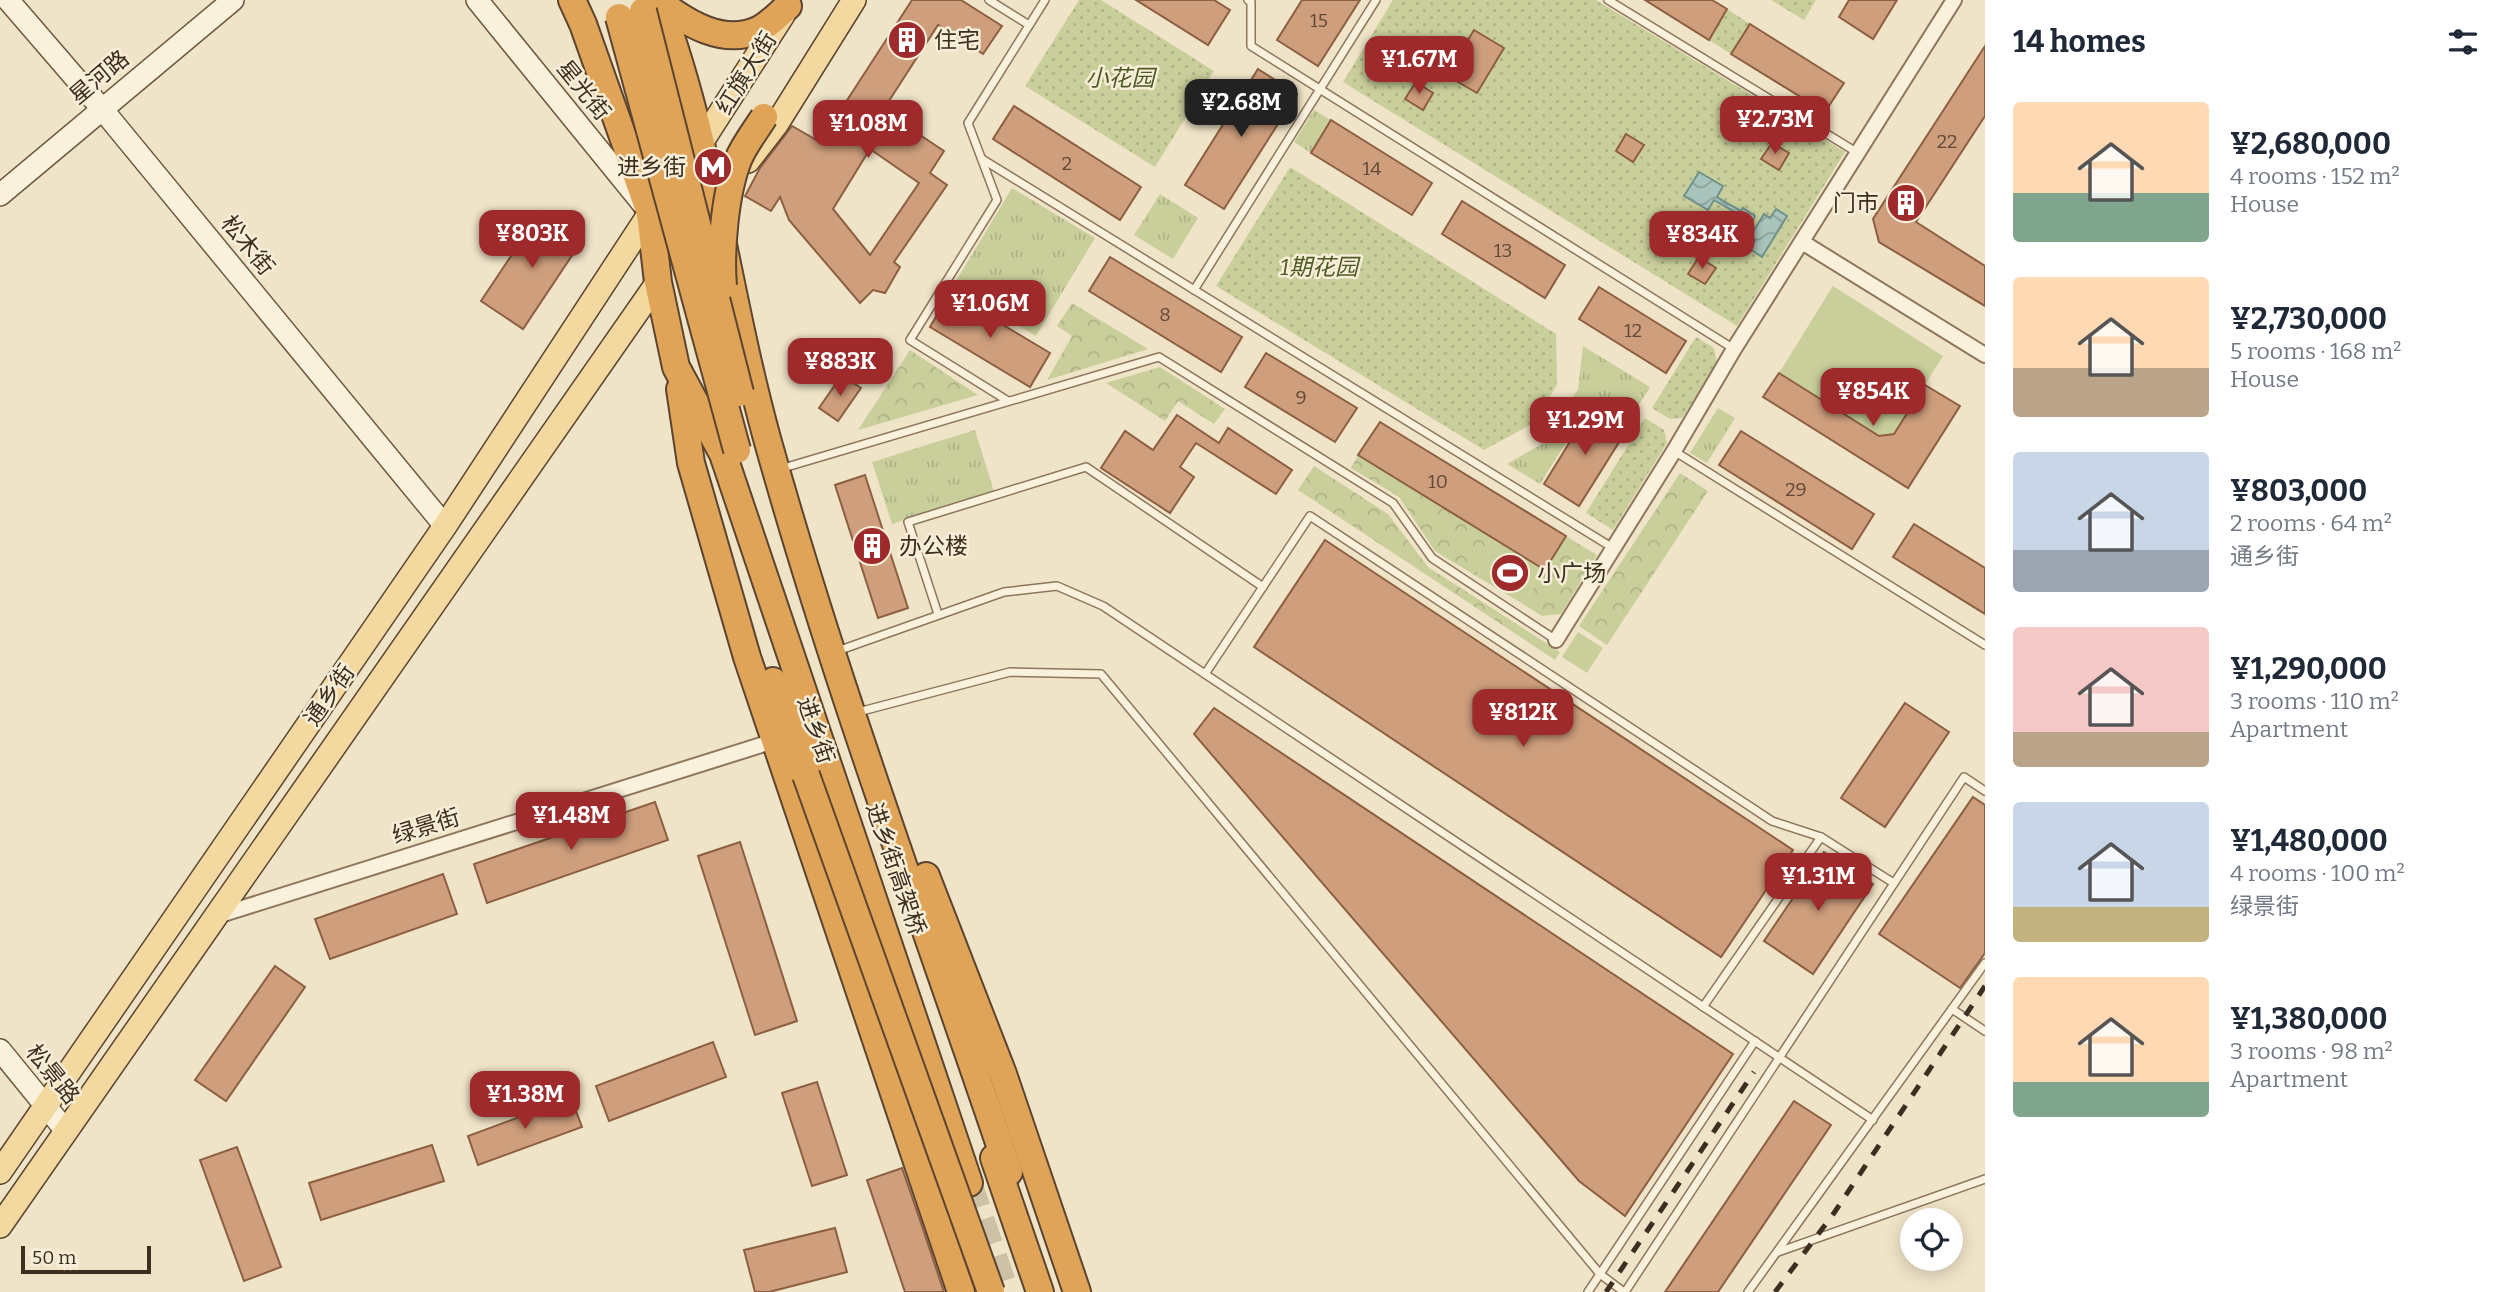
<!DOCTYPE html>
<html lang="en">
<head>
<meta charset="utf-8">
<style>
	body { margin:0; font-family:Bitter,"Noto Sans SC",serif; background:#f6f6f7; color:#1f2937; height:100vh; display:flex; flex-direction:column; font-size:26px; white-space:nowrap }
	* { box-sizing:border-box; margin:0 }
	p { font-size:23px; color:#747a83 }
	.icon { flex:none; width:38px; height:38px; fill:none; stroke:currentColor; stroke-width:2; stroke-linecap:round; stroke-linejoin:round }
	.map { position:relative; flex:1; overflow:hidden }
	.details { display:flex; flex-direction:column; background:#fff; width:525px }
	.details>* { flex:none }
	.controls { position:absolute; left:1900px; top:1208px; display:grid; gap:14px }
	.controls a { display:grid; place-items:center; width:63px; height:63px; border-radius:50%; background:#fff; box-shadow:0 4px 18px #0003; font-size:35px }
	.scale { position:absolute; left:21px; bottom:18px; width:130px; box-sizing:border-box; padding-left:7px; border:4px solid #3d2e20; border-top:0; font-size:19px; line-height:24px; white-space:nowrap; color:#3d2e20; -webkit-text-stroke:5px #f7eed8; paint-order:stroke }
	.price { position:absolute; translate:-50% -60px; padding:0 16px; border-radius:14px; background:#9e2a2b; color:#fff; font-size:23px; line-height:46px; filter:drop-shadow(0 2px 4px #0008) }
	.price::after { content:''; position:absolute; left:50%; top:42px; width:21px; height:16px; margin-left:-10px; background:inherit; clip-path:polygon(0 0,100% 0,50% 100%) }
	.price.on { background:#222; color:#fff }
	ul { padding:0; list-style:none }
	li { display:flex; align-items:center; gap:21px; height:175px; padding:0 28px }
	li span { display:grid; place-items:center; flex:none; width:196px; height:140px; border-radius:7px; color:#555 }
	li>.icon { margin-inline-start:auto }
	span .icon { width:84px; height:84px; fill:#fffc; stroke-width:1 }
	li b { font-size:30px }
	h2 { display:flex; justify-content:space-between; align-items:center; height:84px; padding:0 28px; font-size:30px }
	main { display:flex; flex:1; min-height:0 }
	.map>svg:first-child { display:block }
	.grass { fill:url(#grass-tufts) }
	.forest { fill:url(#forest-crowns) }
	.garden { fill:url(#garden-dots) }
	.pitch { fill:#c9cf9b }
	.water { fill:url(#water-waves); stroke:#6f938a; stroke-width:2 }
	.building { fill:#cf9f7d; stroke:#8d5f41; stroke-width:2; fill-rule:evenodd }
	.lines { fill:none; stroke-linecap:round; stroke-linejoin:round }
	.highway-tunnel { stroke:#ccc0a6; stroke-width:26; stroke-dasharray:26 13; stroke-linecap:butt }
	.lane-casing { stroke:#8d765c; stroke-width:10 }
	.street-casing { stroke:#8d765c; stroke-width:18 }
	.secondary-casing { stroke:#6f573f; stroke-width:24 }
	.primary-casing { stroke:#5b4430; stroke-width:26 }
	.highway-casing { stroke:#5b4430; stroke-width:30 }
	.lane { stroke:#faf1dc; stroke-width:7 }
	.street { stroke:#faf1dc; stroke-width:14 }
	.secondary { stroke:#faf1dc; stroke-width:21 }
	.primary { stroke:#f3d9a0; stroke-width:23 }
	.highway { stroke:#e0a458; stroke-width:26 }
	.rail { stroke:#3d2e20; stroke-width:5; stroke-dasharray:12 12; stroke-linecap:butt }
	.highway-bridge-casing { stroke:#5b4430; stroke-width:30; stroke-linecap:butt }
	.highway-bridge { stroke:#e0a458; stroke-width:26 }
	.labels { text-anchor:middle; stroke-width:5; stroke-linejoin:round; paint-order:stroke }
	.number-label { font-size:19px; fill:#624a37 }
	.poi-label { font-size:23px; fill:#3d2e20; stroke:#f7eed8; text-anchor:start }
	.street-label { font-size:23px; fill:#3d2e20; stroke:#f7eed8 }
	.park-label { font-size:23px; font-style:italic; fill:#4d5a26; stroke:#f7eed8 }
</style>
</head>
<body>
<main>
<div class="map">
<svg width="1985" height="1292" viewBox="0 0 1985 1292">
	<defs>
		<pattern id="grass-tufts" width="24" height="20" patternUnits="userSpaceOnUse" patternTransform="scale(1.75)"><rect width="24" height="20" fill="#c9cf9b"/><path d="M3 7l-1-3M5 7V3M7 7l1-3M15 17l-1-3M17 17v-4M19 17l1-3" fill="none" stroke="#aeb285"/></pattern>
		<pattern id="forest-crowns" width="20" height="18" patternUnits="userSpaceOnUse" patternTransform="scale(1.75)"><rect width="20" height="18" fill="#c9cf9b"/><path d="M2 6a3 3 0 1 1 6 0M12 15a3 3 0 1 1 6 0" fill="none" stroke="#aeb285"/></pattern>
		<pattern id="garden-dots" width="8" height="8" patternUnits="userSpaceOnUse" patternTransform="scale(1.75)"><rect width="8" height="8" fill="#c9cf9b"/><path d="M2 2h.1M6 6h.1" fill="none" stroke="#aeb285" stroke-width="1.8" stroke-linecap="round"/></pattern>
		<pattern id="water-waves" width="16" height="10" patternUnits="userSpaceOnUse" patternTransform="scale(1.75)"><rect width="16" height="10" fill="#a9c4bc"/><path d="M0 5q4-4 8 0t8 0" fill="none" stroke="#8ba098"/></pattern>
	</defs>
	<rect width="100%" height="100%" fill="#f0e4c8"/>
	<g class="grass">
		<polygon points="1314,110 1331,120 1311,153 1294,142"/>
		<polygon points="1012,188 1095,238 1036,336 953,286"/>
		<polygon points="1160,194 1198,218 1173,259 1134,235"/>
		<polygon points="1583,346 1650,387 1627,424 1591,403 1540,484 1507,464 1547,441 1578,389"/>
		<polygon points="1718,408 1735,418 1707,463 1690,453"/>
		<polygon points="975,430 994,492 892,524 872,462"/>
	</g>
	<g class="forest">
		<polygon points="1072,303 1148,349 1047,380 1072,336 1057,326"/>
		<polygon points="910,350 978,395 858,430"/>
		<polygon points="1160,367 1225,409 1214,424 1178,401 1165,421 1106,383"/>
		<polygon points="1358,455 1497,540 1476,576 1435,551 1399,497 1351,468"/>
		<polygon points="1314,466 1388,514 1428,567 1560,652 1555,660 1298,490"/>
		<polygon points="1680,473 1708,491 1607,645 1579,626"/>
		<polygon points="1566,536 1597,555 1561,614 1542,616 1523,604"/>
	</g>
	<g class="garden">
		<polygon points="1079,0 1101,0 1214,71 1155,167 1025,86"/>
		<polygon points="1393,0 1596,0 1845,152 1737,326 1343,82"/>
		<polygon points="1771,0 1816,0 1804,20"/>
		<polygon points="1727,9 1750,24 1731,54 1709,40"/>
		<polygon points="1290,167 1556,334 1557,385 1532,424 1484,450 1216,286"/>
		<polygon points="1696,337 1714,348 1717,363 1682,418 1670,419 1652,408"/>
		<polygon points="1645,418 1664,430 1667,443 1613,530 1586,513"/>
	</g>
	<g class="pitch">
		<polygon points="1833,286 1943,356 1894,434 1879,436 1779,373"/>
		<polygon points="1497,540 1545,570 1523,604 1476,576"/>
		<polygon points="1578,632 1603,648 1587,673 1562,657"/>
	</g>
	<g class="water">
		<polygon points="1699,172 1723,186 1717,197 1741,211 1743,208 1755,216 1749,227 1737,220 1740,215 1714,200 1708,210 1684,196"/>
		<polygon points="1776,209 1787,216 1762,257 1750,249 1755,240 1750,237 1764,214 1770,218"/>
	</g>
	<g class="building">
		<path d="M912,0H961L1002,26L983,54L938,25L885,107L893,111L890,115L944,151L930,173L947,185L894,262L900,267L885,293L873,290L860,303L789,220L780,197L771,211L745,196L760,168L792,126L820,142ZM870,149L919,183L870,255L833,209Z"/>
		<polygon points="1136,0 1214,0 1230,10 1208,45"/>
		<polygon points="1302,0 1360,0 1318,66 1277,40"/>
		<polygon points="1645,0 1712,0 1727,9 1709,40"/>
		<polygon points="1849,0 1897,0 1873,39 1839,17"/>
		<polygon points="1750,24 1844,83 1825,112 1731,54"/>
		<polygon points="1474,30 1504,48 1477,93 1446,75"/>
		<polygon points="1985,46 1985,116 1916,222 1985,266 1985,306 1879,242 1873,219"/>
		<polygon points="1258,69 1297,94 1224,209 1185,185"/>
		<polygon points="1416,82 1433,93 1423,110 1405,99"/>
		<polygon points="1014,106 1141,187 1120,220 993,139"/>
		<polygon points="1331,120 1432,183 1412,215 1311,153"/>
		<polygon points="1626,134 1644,145 1633,162 1616,151"/>
		<polygon points="1772,143 1789,153 1779,170 1761,159"/>
		<polygon points="1462,201 1565,265 1545,298 1442,234"/>
		<polygon points="541,211 583,239 523,329 481,301"/>
		<polygon points="1110,257 1242,337 1221,372 1089,291"/>
		<polygon points="1699,257 1716,268 1705,284 1688,274"/>
		<polygon points="1599,287 1686,341 1666,373 1579,319"/>
		<polygon points="950,293 1050,353 1030,387 930,327"/>
		<polygon points="1266,353 1357,408 1335,442 1245,387"/>
		<polygon points="1779,373 1879,436 1894,434 1925,385 1960,406 1908,488 1763,397"/>
		<polygon points="842,375 861,388 838,421 819,408"/>
		<polygon points="1590,409 1626,431 1579,506 1544,484"/>
		<polygon points="1177,415 1219,443 1228,428 1292,470 1276,494 1196,443 1180,467 1194,477 1170,513 1101,468 1125,431 1153,450"/>
		<polygon points="1380,422 1566,536 1545,570 1358,455"/>
		<polygon points="1741,431 1874,514 1852,549 1719,465"/>
		<polygon points="865,475 908,608 878,618 835,485"/>
		<polygon points="1914,524 1985,568 1985,614 1893,557"/>
		<polygon points="1325,540 1793,850 1721,957 1254,647"/>
		<polygon points="1905,703 1949,732 1885,827 1841,798"/>
		<polygon points="1214,708 1733,1054 1625,1216 1579,1181 1194,734"/>
		<polygon points="1973,797 1985,805 1985,953 1960,988 1879,934"/>
		<polygon points="655,802 668,840 487,903 474,864"/>
		<polygon points="740,842 797,1021 755,1035 698,856"/>
		<polygon points="1824,852 1873,884 1813,974 1764,941"/>
		<polygon points="443,874 457,914 330,959 315,919"/>
		<polygon points="275,966 305,987 226,1101 195,1080"/>
		<polygon points="713,1042 726,1077 609,1121 596,1086"/>
		<polygon points="817,1082 847,1175 812,1186 782,1093"/>
		<polygon points="571,1098 582,1127 478,1165 468,1136"/>
		<polygon points="1794,1101 1831,1125 1718,1292 1665,1292"/>
		<polygon points="432,1145 444,1181 321,1220 309,1183"/>
		<polygon points="237,1147 281,1267 244,1281 200,1160"/>
		<polygon points="902,1168 920,1220 944,1292 905,1292 867,1180"/>
		<polygon points="835,1228 847,1272 769,1292 755,1292 744,1250"/>
	</g>
	<g class="lines">
		<polyline class="highway-tunnel" points="969,1183 1006,1292"/>
		<g class="lane-casing">
			<g id="lane">
				<polyline points="989,0 1029,25"/>
				<polyline points="1248,0 1251,2 1251,46 1734,349"/>
				<polyline points="1608,0 1858,153"/>
				<polyline points="982,159 1613,548"/>
				<polyline points="1194,290 1376,0"/>
				<polyline points="1008,401 910,340 997,200 968,123 1045,0"/>
				<polyline points="1674,451 1985,645"/>
				<polyline points="790,466 1159,357 1393,503 1432,558 1556,640"/>
				<polyline points="938,614 908,522 1086,467 1263,587"/>
				<polyline points="843,649 1004,592 1057,586 1103,606 1873,1120"/>
				<polyline points="1205,674 1310,516 1772,821 1821,837 1892,882"/>
				<polyline points="862,711 1010,672 1101,674 1600,1274 1624,1292"/>
				<polyline points="1703,1007 1821,837"/>
				<polyline points="1952,1009 1985,1031"/>
				<polyline points="1778,1252 1985,1179"/>
				<polyline points="1588,1292 1755,1041"/>
				<polyline points="1625,1292 1964,777 1985,791"/>
				<polyline points="1748,1292 1985,963"/>
			</g>
		</g>
		<g class="street-casing">
			<g id="street">
				<polyline points="1802,242 1985,355"/>
				<polyline points="1556,640 1674,451 1734,349 1954,0"/>
				<polyline points="217,916 774,741"/>
			</g>
		</g>
		<g class="secondary-casing">
			<g id="secondary">
				<polyline points="8,0 102,109 445,526"/>
				<polyline points="477,0 642,203"/>
				<polyline points="0,195 233,0"/>
				<polyline points="0,1050 66,1131"/>
			</g>
		</g>
		<g class="primary-casing">
			<g id="primary">
				<polyline points="701,143 783,15"/>
				<polyline points="748,161 776,125 854,0"/>
				<polyline points="0,1172 445,526 650,213"/>
				<polyline points="0,1226 658,282"/>
			</g>
		</g>
		<g class="highway-casing">
			<g id="highway">
				<polyline points="572,0 583,24 650,213 658,282 676,367 723,454 969,1183"/>
				<path d="M658,0C712,143 727,295 768,442C837,689 927,929 1009,1172"/>
				<path d="M659,2C687,23 723,46 758,30C769,25 779,14 788,6"/>
				<polyline points="680,389 691,463 747,657 961,1292"/>
				<polyline points="773,681 806,775"/>
				<polyline points="926,876 1003,1074 1077,1292"/>
				<polyline points="994,1158 1040,1292"/>
			</g>
		</g>
		<use href="#lane" class="lane"/>
		<use href="#street" class="street"/>
		<use href="#secondary" class="secondary"/>
		<use href="#primary" class="primary"/>
		<use href="#highway" class="highway"/>
		<g class="rail">
			<polyline points="1606,1292 1754,1072"/>
			<polyline points="1775,1292 1834,1213 1985,986"/>
		</g>
		<g class="highway-bridge-casing">
			<g id="highway-bridge">
				<polyline points="643,11 740,393"/>
				<polyline points="619,17 737,450"/>
				<path d="M723,286C720,251 725,193 738,160C744,145 756,130 764,117"/>
				<polyline points="806,775 991,1292"/>
			</g>
		</g>
		<use href="#highway-bridge" class="highway-bridge"/>
	</g>
	<defs>
		<g id="building-disc" transform="scale(2.0125)"><circle r="9.5" fill="#9e2a2b" stroke="#f7eed8"/><path d="M-4-6H4V6H1V3H-1V6H-4ZM-2.5-4.3h1.7v1.8h-1.7ZM.8-4.3h1.7v1.8H.8ZM-2.5-1h1.7V.8h-1.7ZM.8-1h1.7V.8H.8Z" fill="#fff"/></g>
		<g id="metro-disc" transform="scale(2.0125)"><circle r="9.5" fill="#9e2a2b" stroke="#f7eed8"/><path d="M-5.5 5V-5H-3L0 0L3-5H5.5V5H3V-.5L0 4L-3-.5V5Z" fill="#fff"/></g>
		<g id="stadium-disc" transform="scale(2.0125)"><circle r="9.5" fill="#9e2a2b" stroke="#f7eed8"/><path d="M0-5a6.5 5 0 1 0 0 10a6.5 5 0 1 0 0-10ZM-3.5-1.8h7v3.6h-7Z" fill="#fff"/></g>
	</defs>
	<g fill-rule="evenodd">
		<use href="#building-disc" x="907" y="40"/>
		<use href="#metro-disc" x="713" y="167"/>
		<use href="#building-disc" x="1906" y="203"/>
		<use href="#building-disc" x="872" y="546"/>
		<use href="#stadium-disc" x="1510" y="573"/>
	</g>
	<g class="labels">
		<g class="number-label">
			<text x="1319" y="27">15</text>
			<text x="1947" y="148">22</text>
			<text x="1067" y="170">2</text>
			<text x="1372" y="175">14</text>
			<text x="1503" y="257">13</text>
			<text x="1165" y="321">8</text>
			<text x="1633" y="337">12</text>
			<text x="1301" y="404">9</text>
			<text x="1438" y="488">10</text>
			<text x="1796" y="496">29</text>
		</g>
		<g class="poi-label">
			<text x="934" y="48">住宅</text>
			<text x="686" y="175" text-anchor="end">进乡街</text>
			<text x="1879" y="211" text-anchor="end">门市</text>
			<text x="899" y="554">办公楼</text>
			<text x="1537" y="581">小广场</text>
		</g>
		<g class="street-label">
			<text transform="translate(746 73) rotate(-58)" y="8">红旗大街</text>
			<text transform="translate(99 77) rotate(-40)" y="8">星河路</text>
			<text transform="translate(584 90) rotate(51)" y="8">星光街</text>
			<text transform="translate(248 245) rotate(51)" y="8">松木街</text>
			<text transform="translate(329 695) rotate(-55)" y="8">通乡街</text>
			<text transform="translate(816 730) rotate(71)" y="8">进乡街</text>
			<text transform="translate(426 826) rotate(-17)" y="8">绿景街</text>
			<text transform="translate(896 869) rotate(71)" y="8">进乡街高架桥</text>
			<text transform="translate(53 1074) rotate(51)" y="8">松景路</text>
		</g>
		<g class="park-label">
			<text x="1120" y="86">小花园</text>
			<text x="1319" y="275">1期花园</text>
		</g>
	</g>
</svg>
<div class="controls">
<a><svg class="icon" aria-label="locate" viewBox="0 0 24 24"><circle cx="12" cy="12" r="6"/><path d="M12 2v4M12 18v4M2 12h4M18 12h4"/></svg></a>
</div>
<div class="scale">50 m</div>
<b class="price" style="left:1419px;top:96px">¥1.67M</b>
<b class="price on" style="left:1241px;top:139px">¥2.68M</b>
<b class="price" style="left:1775px;top:156px">¥2.73M</b>
<b class="price" style="left:868px;top:160px">¥1.08M</b>
<b class="price" style="left:532px;top:270px">¥803K</b>
<b class="price" style="left:1702px;top:271px">¥834K</b>
<b class="price" style="left:990px;top:340px">¥1.06M</b>
<b class="price" style="left:840px;top:398px">¥883K</b>
<b class="price" style="left:1873px;top:428px">¥854K</b>
<b class="price" style="left:1585px;top:457px">¥1.29M</b>
<b class="price" style="left:1523px;top:749px">¥812K</b>
<b class="price" style="left:571px;top:852px">¥1.48M</b>
<b class="price" style="left:1818px;top:913px">¥1.31M</b>
<b class="price" style="left:525px;top:1131px">¥1.38M</b>
</div>
<section class="details">
<h2>14 homes<svg class="icon" aria-label="filters" viewBox="0 0 24 24"><path d="M4 7h16M4 17h16"/><circle cx="9" cy="7" r="2"/><circle cx="15" cy="17" r="2"/></svg></h2>
<ul>
<li><span style="background:linear-gradient(#ffd9b3 65%,#7fa58c 0)"><svg class="icon" aria-label="home" viewBox="0 0 24 24"><path d="M3 11l9-7 9 7M6 9v11h12V9"/></svg></span><div><b>¥2,680,000</b><p>4 rooms · 152 m²</p><p>House</p></div></li>
<li><span style="background:linear-gradient(#ffd9b3 65%,#b9a48a 0)"><svg class="icon" aria-label="home" viewBox="0 0 24 24"><path d="M3 11l9-7 9 7M6 9v11h12V9"/></svg></span><div><b>¥2,730,000</b><p>5 rooms · 168 m²</p><p>House</p></div></li>
<li><span style="background:linear-gradient(#c9d6e8 70%,#9aa5b1 0)"><svg class="icon" aria-label="home" viewBox="0 0 24 24"><path d="M3 11l9-7 9 7M6 9v11h12V9"/></svg></span><div><b>¥803,000</b><p>2 rooms · 64 m²</p><p>通乡街</p></div></li>
<li><span style="background:linear-gradient(#f6c9c9 75%,#b9a48a 0)"><svg class="icon" aria-label="home" viewBox="0 0 24 24"><path d="M3 11l9-7 9 7M6 9v11h12V9"/></svg></span><div><b>¥1,290,000</b><p>3 rooms · 110 m²</p><p>Apartment</p></div></li>
<li><span style="background:linear-gradient(#c9d6e8 75%,#c2b280 0)"><svg class="icon" aria-label="home" viewBox="0 0 24 24"><path d="M3 11l9-7 9 7M6 9v11h12V9"/></svg></span><div><b>¥1,480,000</b><p>4 rooms · 100 m²</p><p>绿景街</p></div></li>
<li><span style="background:linear-gradient(#ffd9b3 75%,#7fa58c 0)"><svg class="icon" aria-label="home" viewBox="0 0 24 24"><path d="M3 11l9-7 9 7M6 9v11h12V9"/></svg></span><div><b>¥1,380,000</b><p>3 rooms · 98 m²</p><p>Apartment</p></div></li>
</ul>
</section>
</main>
</body>
</html>
